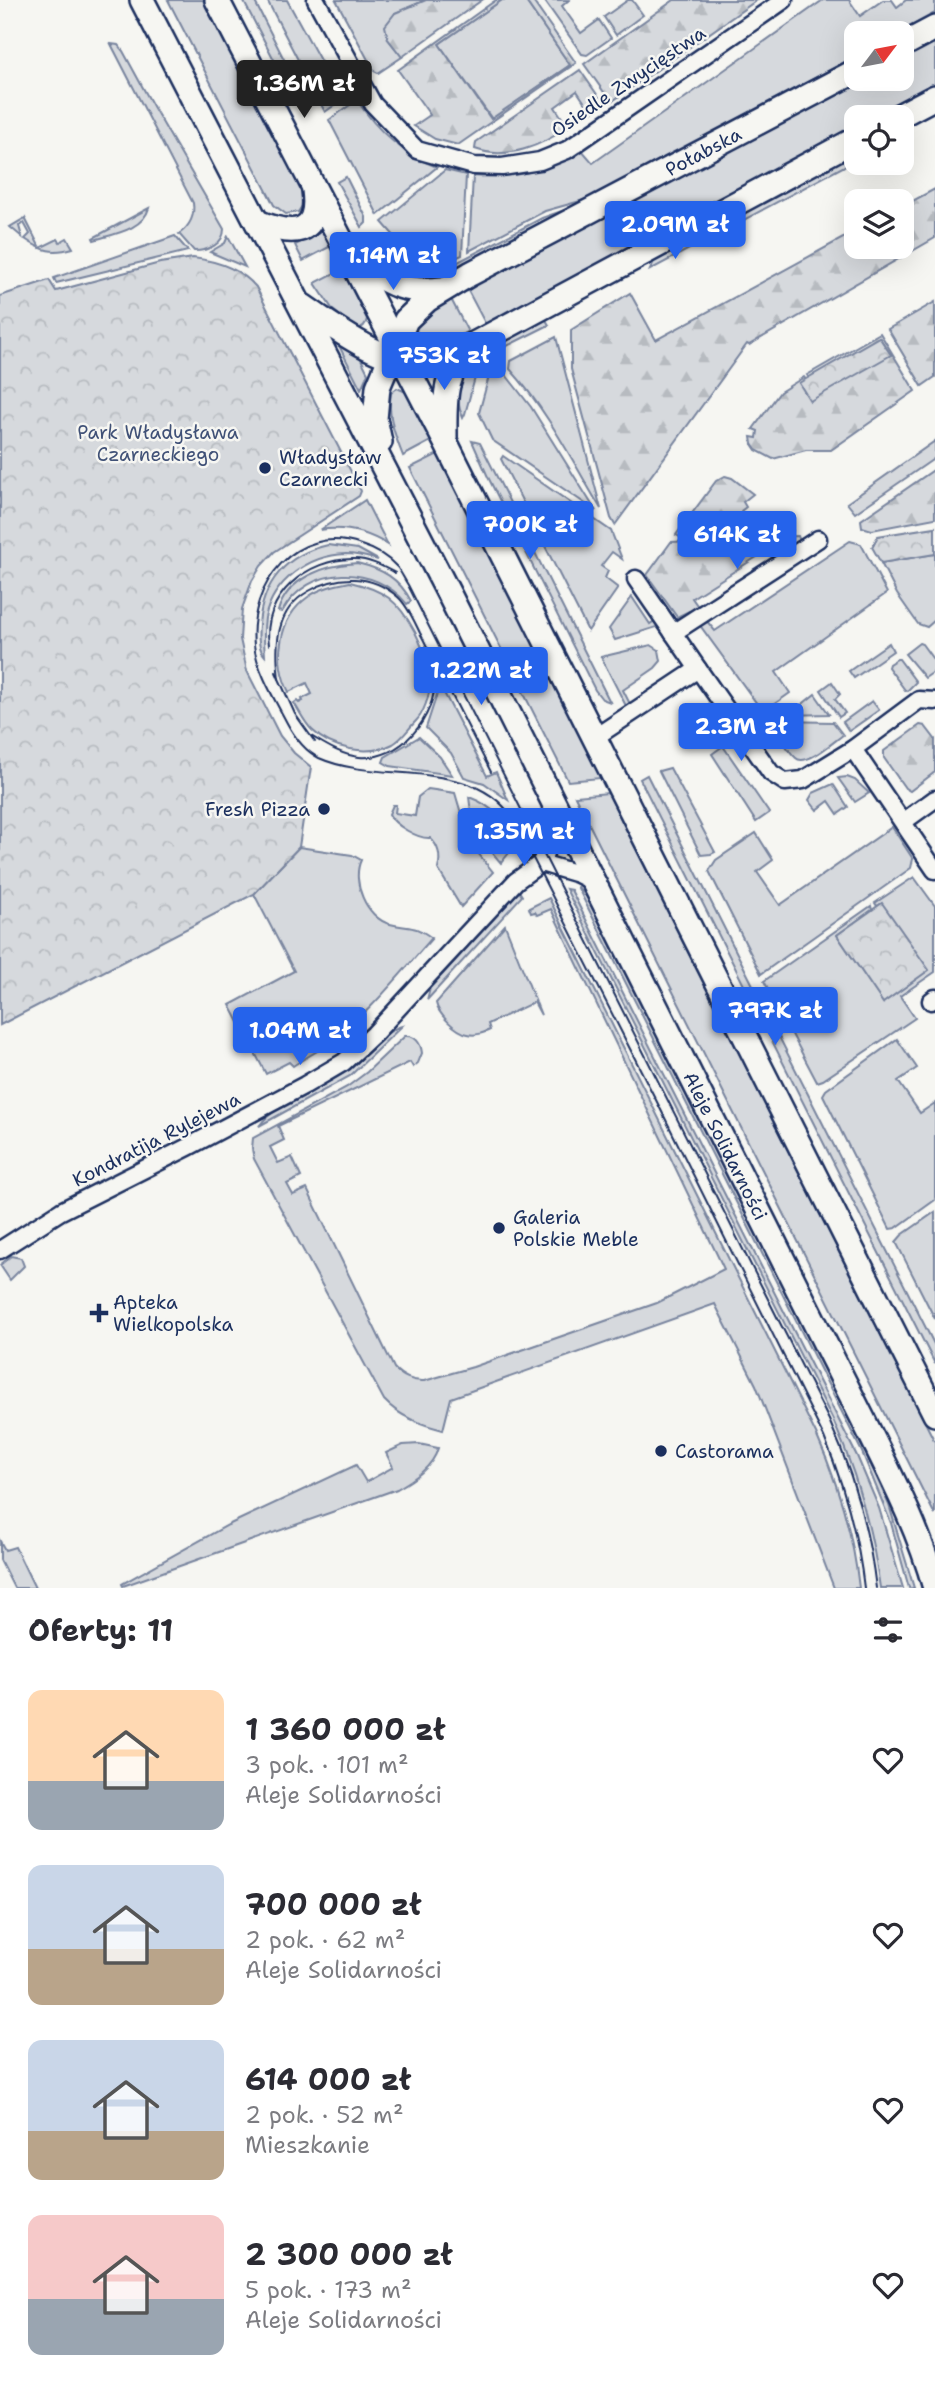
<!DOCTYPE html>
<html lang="pl">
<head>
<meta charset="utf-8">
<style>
	body { margin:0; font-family:"Shantell Sans",sans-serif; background:#f7f7f7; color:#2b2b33; height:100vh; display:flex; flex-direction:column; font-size:26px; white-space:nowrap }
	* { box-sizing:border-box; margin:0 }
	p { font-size:23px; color:#7c7c81 }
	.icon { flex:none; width:38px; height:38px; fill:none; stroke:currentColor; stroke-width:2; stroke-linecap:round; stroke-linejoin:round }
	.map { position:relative; height:1588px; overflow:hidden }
	.sheet { display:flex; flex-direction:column; background:#fff; flex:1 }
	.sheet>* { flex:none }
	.needle { width:46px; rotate:58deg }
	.tools { position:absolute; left:844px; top:21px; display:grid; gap:14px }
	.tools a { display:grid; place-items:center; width:70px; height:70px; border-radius:14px; background:#fff; box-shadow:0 7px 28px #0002; font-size:35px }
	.price { position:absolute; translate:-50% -60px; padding:0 16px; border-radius:7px; background:#2563eb; color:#fff; font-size:23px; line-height:46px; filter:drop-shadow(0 2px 4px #0008) }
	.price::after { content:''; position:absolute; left:50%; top:42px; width:21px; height:16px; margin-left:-10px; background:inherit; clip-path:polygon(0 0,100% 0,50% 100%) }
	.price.active { background:#222; color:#fff }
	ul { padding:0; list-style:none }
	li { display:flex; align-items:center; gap:21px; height:175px; padding:0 28px }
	li span { display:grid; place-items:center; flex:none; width:196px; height:140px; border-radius:14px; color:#555 }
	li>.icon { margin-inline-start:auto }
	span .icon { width:84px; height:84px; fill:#fffc; stroke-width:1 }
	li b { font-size:30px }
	h2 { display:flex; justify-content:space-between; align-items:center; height:84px; padding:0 28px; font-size:30px }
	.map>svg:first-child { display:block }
	.green { fill:#d6d9dd; stroke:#78849e; stroke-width:2 }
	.forest { fill:url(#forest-firs); stroke:#78849e; stroke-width:2 }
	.park { fill:url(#park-crowns); stroke:#78849e; stroke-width:2 }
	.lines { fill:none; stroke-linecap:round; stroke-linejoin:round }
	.street-casing { stroke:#1b2f5e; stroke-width:21 }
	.secondary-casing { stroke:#1b2f5e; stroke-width:28 }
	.street { stroke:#f6f6f2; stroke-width:16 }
	.secondary { stroke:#f6f6f2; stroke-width:23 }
	.tram { stroke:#1b2f5e; stroke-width:2 }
	.poi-dot { fill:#1b2f5e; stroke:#f6f6f2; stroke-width:2.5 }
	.labels { text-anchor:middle; stroke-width:5; stroke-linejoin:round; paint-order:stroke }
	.street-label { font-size:19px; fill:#1b2f5e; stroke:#f6f6f2 }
	.park-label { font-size:19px; fill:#405177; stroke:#f6f6f2 }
	.poi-label { font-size:19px; fill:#1b2f5e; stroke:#f6f6f2; text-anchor:start }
</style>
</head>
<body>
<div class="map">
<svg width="935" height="1588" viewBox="0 0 935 1588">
	<defs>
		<pattern id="forest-firs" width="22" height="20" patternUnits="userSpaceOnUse" patternTransform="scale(1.75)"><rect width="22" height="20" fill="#d6d9dd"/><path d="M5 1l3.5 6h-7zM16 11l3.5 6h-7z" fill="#b7bbc0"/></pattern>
		<pattern id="park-crowns" width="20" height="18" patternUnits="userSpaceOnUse" patternTransform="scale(1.75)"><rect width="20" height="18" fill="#d6d9dd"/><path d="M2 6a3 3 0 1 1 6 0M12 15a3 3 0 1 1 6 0" fill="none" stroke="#b7bbc0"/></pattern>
	</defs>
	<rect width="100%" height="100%" fill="#f6f6f2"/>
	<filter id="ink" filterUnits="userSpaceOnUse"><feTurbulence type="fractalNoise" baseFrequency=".0143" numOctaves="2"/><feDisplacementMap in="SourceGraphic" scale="14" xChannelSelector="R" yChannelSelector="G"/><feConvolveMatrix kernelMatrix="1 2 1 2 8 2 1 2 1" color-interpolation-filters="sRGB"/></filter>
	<g filter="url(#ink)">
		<g class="green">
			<polygon points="168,0 203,0 304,194 304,203 298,212 286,214 274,205"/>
			<polygon points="243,0 254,0 291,73 283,77"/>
			<polygon points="267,0 287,0 333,84 345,78 353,92 325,112"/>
			<polygon points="336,0 426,0 395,13 388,39 402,57 378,73 374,71"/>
			<polygon points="502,0 525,0 570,65 492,119 439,44"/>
			<polygon points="544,0 569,0 562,6 581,33 599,20 611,38 587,55 582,54"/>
			<polygon points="628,0 632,0 643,15 616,35 604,17"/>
			<path d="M823,0H849L860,16L883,0H892L897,7L906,0H935V13L898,33H856V56L591,198L545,211L469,251L473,176C513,179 549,171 582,150L593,163Z"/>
			<polygon points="935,40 935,87 879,117 856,117 856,130 616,258 486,325 467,289 864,79 901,79 901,59"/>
			<path d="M111,44L118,45L123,51L154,108L224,229C224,244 208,251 194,251L179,234C190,226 195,216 193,203Z"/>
			<path d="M357,100C377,131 402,154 437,167L378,215L329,120Z"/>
			<polygon points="856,151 856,160 650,270 655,259"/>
			<polygon points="445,170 466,175 462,255 444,263 396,238 382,222"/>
			<polygon points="346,177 366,217 366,223 362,227 337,182"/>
			<path d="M149,208C143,230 113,234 94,240L93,238Z"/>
			<polygon points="570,208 573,209 456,268 458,262 542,218"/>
			<path d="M25,218L40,248L58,239L60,242L67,238L73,248C53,254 42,251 25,239L30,234L24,223L19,226L22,237L10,227Z"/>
			<polygon points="323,231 331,246 303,261 295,245"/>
			<polygon points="175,236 188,251 56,283 54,278"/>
			<polygon points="228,236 245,267 210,252 225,243"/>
			<path d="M384,246L390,248L437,276C409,286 390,273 375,249Z"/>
			<path d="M342,269L367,319C366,325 363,328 357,329L333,310L315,283Z"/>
			<polygon points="451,299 468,332 438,345 423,344 416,330 420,320"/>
			<polygon points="545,318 549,325 505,347 498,342"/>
			<polygon points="334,336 357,351 368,373 361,389"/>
			<path d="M556,337L601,509C573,462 547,410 510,369L511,361Z"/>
			<path d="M481,356L465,414L463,418C452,393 459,372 481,356Z"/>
			<polygon points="496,369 503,371 531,407 596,511 492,440 479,413 489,376"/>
			<path d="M397,388L406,392L431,441L403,456C395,436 387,415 391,393Z"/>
			<polygon points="472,441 480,443 610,702 602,699 595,690 488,477"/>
			<polygon points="935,441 935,458 855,513 847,503"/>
			<polygon points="438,454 601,778 568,781 410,468"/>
			<polygon points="503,456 611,531 622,559 612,552 601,566 608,571 605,578 618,588 588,631 501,459"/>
			<path d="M365,500L388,545C367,532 345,526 320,530Z"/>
			<polygon points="850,541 861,544 887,593 776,672 790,693 763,712 699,624 706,620 715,631"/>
			<path d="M328,545L358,549L378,560C367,557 357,554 346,554C309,555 273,581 265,618C263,631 264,644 265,656C258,649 258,635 259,625C262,583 286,554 328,545Z"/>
			<polygon points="935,554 935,620 927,627 918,624 897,594 881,563"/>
			<path d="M357,563C382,569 399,578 411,601L407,604C375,564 308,564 282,612L278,611C288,577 325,565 357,563Z"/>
			<path d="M350,582C384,590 398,600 415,632C423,648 430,665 430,683C430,696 423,714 416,721C408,729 403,738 393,744C368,757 331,749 312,730C304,722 300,712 294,703L297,701L299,703L303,701L302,699L312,694L307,683L289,692C273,661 278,618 308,597C320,588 335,585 350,582Z"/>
			<polygon points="632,597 650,624 656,620 660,626 615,640 609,629"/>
			<polygon points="889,643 893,651 854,678 849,671"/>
			<polygon points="919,643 922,644 935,662 935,671 925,678 905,654"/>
			<polygon points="651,645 659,650 661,661 655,668 623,690 630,704 626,706 601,657"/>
			<polygon points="897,659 899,659 916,682 907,691 905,690 888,667 889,664"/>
			<polygon points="832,682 840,694 835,699 845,713 839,717 821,690"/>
			<polygon points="441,687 487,776 496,772 508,800 484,783 464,777 451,753 426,728 439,688"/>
			<polygon points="815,694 829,714 789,715"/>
			<polygon points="872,701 879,710 849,731 843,722"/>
			<path d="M779,721L833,722L843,735C833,742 806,767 796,758C787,750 780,736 773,726Z"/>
			<polygon points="419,737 440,757 452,775 390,766 383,762 385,757"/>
			<polygon points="723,746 769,813 756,822 712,754"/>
			<polygon points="670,768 715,852 711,854 701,855 659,771"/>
			<polygon points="647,775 935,1346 935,1364 640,779"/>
			<polygon points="847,777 855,780 869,793 855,802 838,778"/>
			<polygon points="833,784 848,807 838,814 829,801 817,810 809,800 813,793"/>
			<path d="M428,789L455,793L466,830L478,853L493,872L461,907L438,869C441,857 439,846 430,838C418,839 394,825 389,814L393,805H396L395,813L415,816L418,797Z"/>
			<polygon points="608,793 935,1442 935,1515 575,796"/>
			<path d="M469,797C491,805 511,823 513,848L501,863C484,844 471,823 469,797Z"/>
			<polygon points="892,827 913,859 911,868 761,974 709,871 716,860 756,833 773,860 757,872 780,905"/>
			<path d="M299,847L352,855L361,860C351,881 366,918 390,924C411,929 413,924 432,938C399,975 366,1018 325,1046C315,1053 303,1059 293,1066L289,1062L266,1074L230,1005L294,971L254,894Z"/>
			<polygon points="914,877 935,906 935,972 900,996 915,1018 823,1080 817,1082 764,981 871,906 872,910 837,935 883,1002 881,904 877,906 875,903"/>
			<polygon points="577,886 587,897 855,1428 889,1505 914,1588 909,1588 891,1523 862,1452"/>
			<path d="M566,889L571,890L857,1456L879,1508L903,1588H880C872,1529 857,1474 833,1420Z"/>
			<polygon points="519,891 522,896 427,1000 430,988"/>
			<path d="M549,898L816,1434C838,1483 853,1534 859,1588H834L756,1385L715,1304L451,1398L443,1430C420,1424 400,1417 384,1400L254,1159L252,1149L253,1138L347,1087L367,1072L405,1036C415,1035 421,1043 422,1053L418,1063L413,1067L410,1062L278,1126L284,1140L270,1147L278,1163L292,1157L301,1177L287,1184L293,1195L307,1189L394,1368C401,1376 413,1382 424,1381L473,1367L657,1303L724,1269L551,909L537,915L535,912L531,913L529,908Z"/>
			<path d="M505,925L541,1015L534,1002L488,1024L490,1030C483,1033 476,1036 468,1034C456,1032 438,1014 436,1003Z"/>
			<path d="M402,1026L350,1076L259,1126C277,1101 321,1090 347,1071C363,1059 384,1030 402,1026Z"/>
			<polygon points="897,1039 917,1068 898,1081 920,1113 935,1103 935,1200 896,1228 890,1229 823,1095 826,1090"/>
			<polygon points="935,1212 935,1319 896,1242 902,1235"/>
			<polygon points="11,1256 21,1258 24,1266 10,1280 0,1265"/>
			<path d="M419,1444L438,1448C433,1467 413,1480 397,1489L123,1586L122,1584L228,1525L356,1465L366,1482L393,1467L386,1453L403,1445Z"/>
			<polygon points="0,1541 5,1550 15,1547 35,1588 14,1588 0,1560"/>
		</g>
		<g class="forest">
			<polygon points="426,0 482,0 402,57 388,39 385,26 395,13"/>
			<polygon points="496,0 502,0 439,44 491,119 570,65 525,0 532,0 576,63 458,145 435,139 414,126 430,115 398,70"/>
			<polygon points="674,0 757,0 611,102 584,64"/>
			<path d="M580,70L603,103L591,112L577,91L555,107L568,127C543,145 507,161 475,149L476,142Z"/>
			<polygon points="935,189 935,238 749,345 747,344 615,525 611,518 571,369 571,330 630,293 656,340 856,231 856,247 901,247 901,207"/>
			<polygon points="935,302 935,377 922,386 888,329"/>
			<polygon points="880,333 915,391 831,450 806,450 773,459 756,450 752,444 751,437 757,438 758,431 753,429 780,392 804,377 806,380 799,384 891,355 879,337 809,378 807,375"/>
			<polygon points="935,469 935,518 872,530 862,527 861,520"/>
			<polygon points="725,476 732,478 753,494 743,502 746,507 741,511 755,530 778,515 792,530 680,537 676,535 716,481"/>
			<polygon points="798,536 800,541 794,549 782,541 692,598 701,611 693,616 689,611 677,617 647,575 671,542"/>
			<polygon points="920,725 925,726 935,739 935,772 910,791 905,788 884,758 884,751"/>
		</g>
		<g class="park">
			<path d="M193,258C217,261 240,268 256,287L361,491L359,496L274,552L261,566L252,581L242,609L240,639L247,671L280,736L294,753L311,767L299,847L254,894L0,1025V296L49,280L56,291L160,263Z"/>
			<polygon points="879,337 891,355 810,401 799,383"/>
			<polygon points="935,527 935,554 881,563 872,547 878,536"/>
			<polygon points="882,903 929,970 883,1003 837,935"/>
		</g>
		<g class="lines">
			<g class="street-casing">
				<g id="street">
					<polyline points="316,0 373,104 417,150 474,166 502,167 540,161 567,150 784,0"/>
					<polyline points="636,579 698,669"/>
					<polyline points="673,633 818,539"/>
					<polyline points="594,738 698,669 771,773 785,782 803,780 853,749 919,700 935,701"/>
					<polyline points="853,749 935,870"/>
					<path d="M551,804C553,827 550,842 541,863L578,874L592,881"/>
					<polyline points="903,822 935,799"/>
					<polyline points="931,1001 935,998"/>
					<polyline points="0,1250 61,1211 188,1147 305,1085 344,1062 374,1034 516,881 541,863"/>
				</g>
			</g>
			<g class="secondary-casing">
				<g id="secondary">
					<path id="s1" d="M142,0L450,596L863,1419C890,1474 919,1529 935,1588"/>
					<polyline points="217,0 445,441 935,1414"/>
					<polyline points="901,46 935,28"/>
					<polyline points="897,117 935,97"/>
					<path d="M257,222C292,236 320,237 314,190"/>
					<path d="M352,260C385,281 401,294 442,289"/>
					<path d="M303,306C336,329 389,369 431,362C447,360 462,350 476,343L856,139"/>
					<path d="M445,438C445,402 442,374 471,347"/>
					<path id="s2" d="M380,442L375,419L378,387L406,320L427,300L470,274L856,71"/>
				</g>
			</g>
			<use href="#street" class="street"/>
			<use href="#secondary" class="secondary"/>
			<g class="tram">
				<path d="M269,645C261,596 308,558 354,559C369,559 382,566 395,573"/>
				<polyline points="437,666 491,772"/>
				<polyline points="276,672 295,714 315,742"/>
				<path d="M279,679C275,645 275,610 309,591C338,574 372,574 398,597C408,606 414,621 420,633C428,648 435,661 435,678C436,717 401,761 359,757C341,755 326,745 311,736"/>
				<path d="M864,1588C858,1536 844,1485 824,1437L656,1100L512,817C471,756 379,785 319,758C305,751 294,736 287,723C275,700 257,671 254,645C248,585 296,522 361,545C374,549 387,556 397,567C401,572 404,579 408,585L829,1420C853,1473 869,1530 876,1588"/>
			</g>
		</g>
	</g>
	<g class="poi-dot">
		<circle cx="265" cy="468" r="7"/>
		<circle cx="324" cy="809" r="7"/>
		<circle cx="499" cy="1228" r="7"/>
		<path d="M95.5 1302.5h7v7h7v7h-7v7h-7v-7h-7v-7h7z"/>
		<circle cx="661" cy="1451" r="7"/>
	</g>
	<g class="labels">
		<g class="street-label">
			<text transform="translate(628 81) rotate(-34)" y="7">Osiedle Zwycięstwa</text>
			<text dy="7" stroke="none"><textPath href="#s2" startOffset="471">Połabska</textPath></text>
			<text transform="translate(156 1139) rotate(-27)" y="7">Kondratija Rylejewa</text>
			<text dy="7" stroke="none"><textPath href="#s1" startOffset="1286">Aleje Solidarności</textPath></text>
		</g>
		<g class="park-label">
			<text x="158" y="439">Park Władysława<tspan x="158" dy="22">Czarneckiego</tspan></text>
		</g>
		<g class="poi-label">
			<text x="279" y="464">Władysław<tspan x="279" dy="22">Czarnecki</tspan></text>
			<text x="310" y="816" text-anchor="end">Fresh Pizza</text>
			<text x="513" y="1224">Galeria<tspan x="513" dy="22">Polskie Meble</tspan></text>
			<text x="113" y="1309">Apteka<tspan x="113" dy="22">Wielkopolska</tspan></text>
			<text x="675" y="1458">Castorama</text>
		</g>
	</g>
</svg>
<div class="tools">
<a><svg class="needle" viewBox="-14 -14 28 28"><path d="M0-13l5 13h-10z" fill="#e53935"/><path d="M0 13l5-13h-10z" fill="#7c7c81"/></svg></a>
<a><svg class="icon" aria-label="locate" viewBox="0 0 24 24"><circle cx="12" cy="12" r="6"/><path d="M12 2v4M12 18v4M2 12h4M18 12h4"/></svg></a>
<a><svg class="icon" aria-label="layers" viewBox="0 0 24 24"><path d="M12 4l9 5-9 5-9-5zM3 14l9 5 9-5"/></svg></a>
</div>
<b class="price active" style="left:304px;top:120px">1.36M zł</b>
<b class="price" style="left:675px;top:261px">2.09M zł</b>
<b class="price" style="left:393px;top:292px">1.14M zł</b>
<b class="price" style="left:444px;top:392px">753K zł</b>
<b class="price" style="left:530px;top:561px">700K zł</b>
<b class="price" style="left:737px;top:571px">614K zł</b>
<b class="price" style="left:481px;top:707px">1.22M zł</b>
<b class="price" style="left:741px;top:763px">2.3M zł</b>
<b class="price" style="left:524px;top:868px">1.35M zł</b>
<b class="price" style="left:775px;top:1047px">797K zł</b>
<b class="price" style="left:300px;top:1067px">1.04M zł</b>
</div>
<section class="sheet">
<h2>Oferty: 11<svg class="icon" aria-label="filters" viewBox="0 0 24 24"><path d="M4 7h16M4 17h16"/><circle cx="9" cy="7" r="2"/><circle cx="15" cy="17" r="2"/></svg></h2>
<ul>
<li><span style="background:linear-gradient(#ffd9b3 65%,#9aa5b1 0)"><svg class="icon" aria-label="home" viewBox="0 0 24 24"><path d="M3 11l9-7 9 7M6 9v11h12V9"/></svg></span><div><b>1 360 000 zł</b><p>3 pok. · 101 m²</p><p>Aleje Solidarności</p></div><svg class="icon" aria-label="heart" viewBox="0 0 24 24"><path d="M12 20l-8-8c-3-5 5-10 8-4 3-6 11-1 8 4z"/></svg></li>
<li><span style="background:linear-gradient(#c9d6e8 60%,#b9a48a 0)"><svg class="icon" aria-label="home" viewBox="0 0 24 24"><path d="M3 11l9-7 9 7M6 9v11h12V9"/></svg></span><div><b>700 000 zł</b><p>2 pok. · 62 m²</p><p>Aleje Solidarności</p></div><svg class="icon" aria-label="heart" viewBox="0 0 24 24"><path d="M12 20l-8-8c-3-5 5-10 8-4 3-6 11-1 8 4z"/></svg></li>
<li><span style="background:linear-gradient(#c9d6e8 65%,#b9a48a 0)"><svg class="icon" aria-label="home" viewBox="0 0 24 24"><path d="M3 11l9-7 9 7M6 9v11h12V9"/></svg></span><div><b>614 000 zł</b><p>2 pok. · 52 m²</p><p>Mieszkanie</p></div><svg class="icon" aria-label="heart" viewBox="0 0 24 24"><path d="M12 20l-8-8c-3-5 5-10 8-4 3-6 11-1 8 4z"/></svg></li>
<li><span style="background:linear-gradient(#f6c9c9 60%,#9aa5b1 0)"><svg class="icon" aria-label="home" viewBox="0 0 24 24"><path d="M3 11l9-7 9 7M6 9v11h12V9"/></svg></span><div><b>2 300 000 zł</b><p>5 pok. · 173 m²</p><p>Aleje Solidarności</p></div><svg class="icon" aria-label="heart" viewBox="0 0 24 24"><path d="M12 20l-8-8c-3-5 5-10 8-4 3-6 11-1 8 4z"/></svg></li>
</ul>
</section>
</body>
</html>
